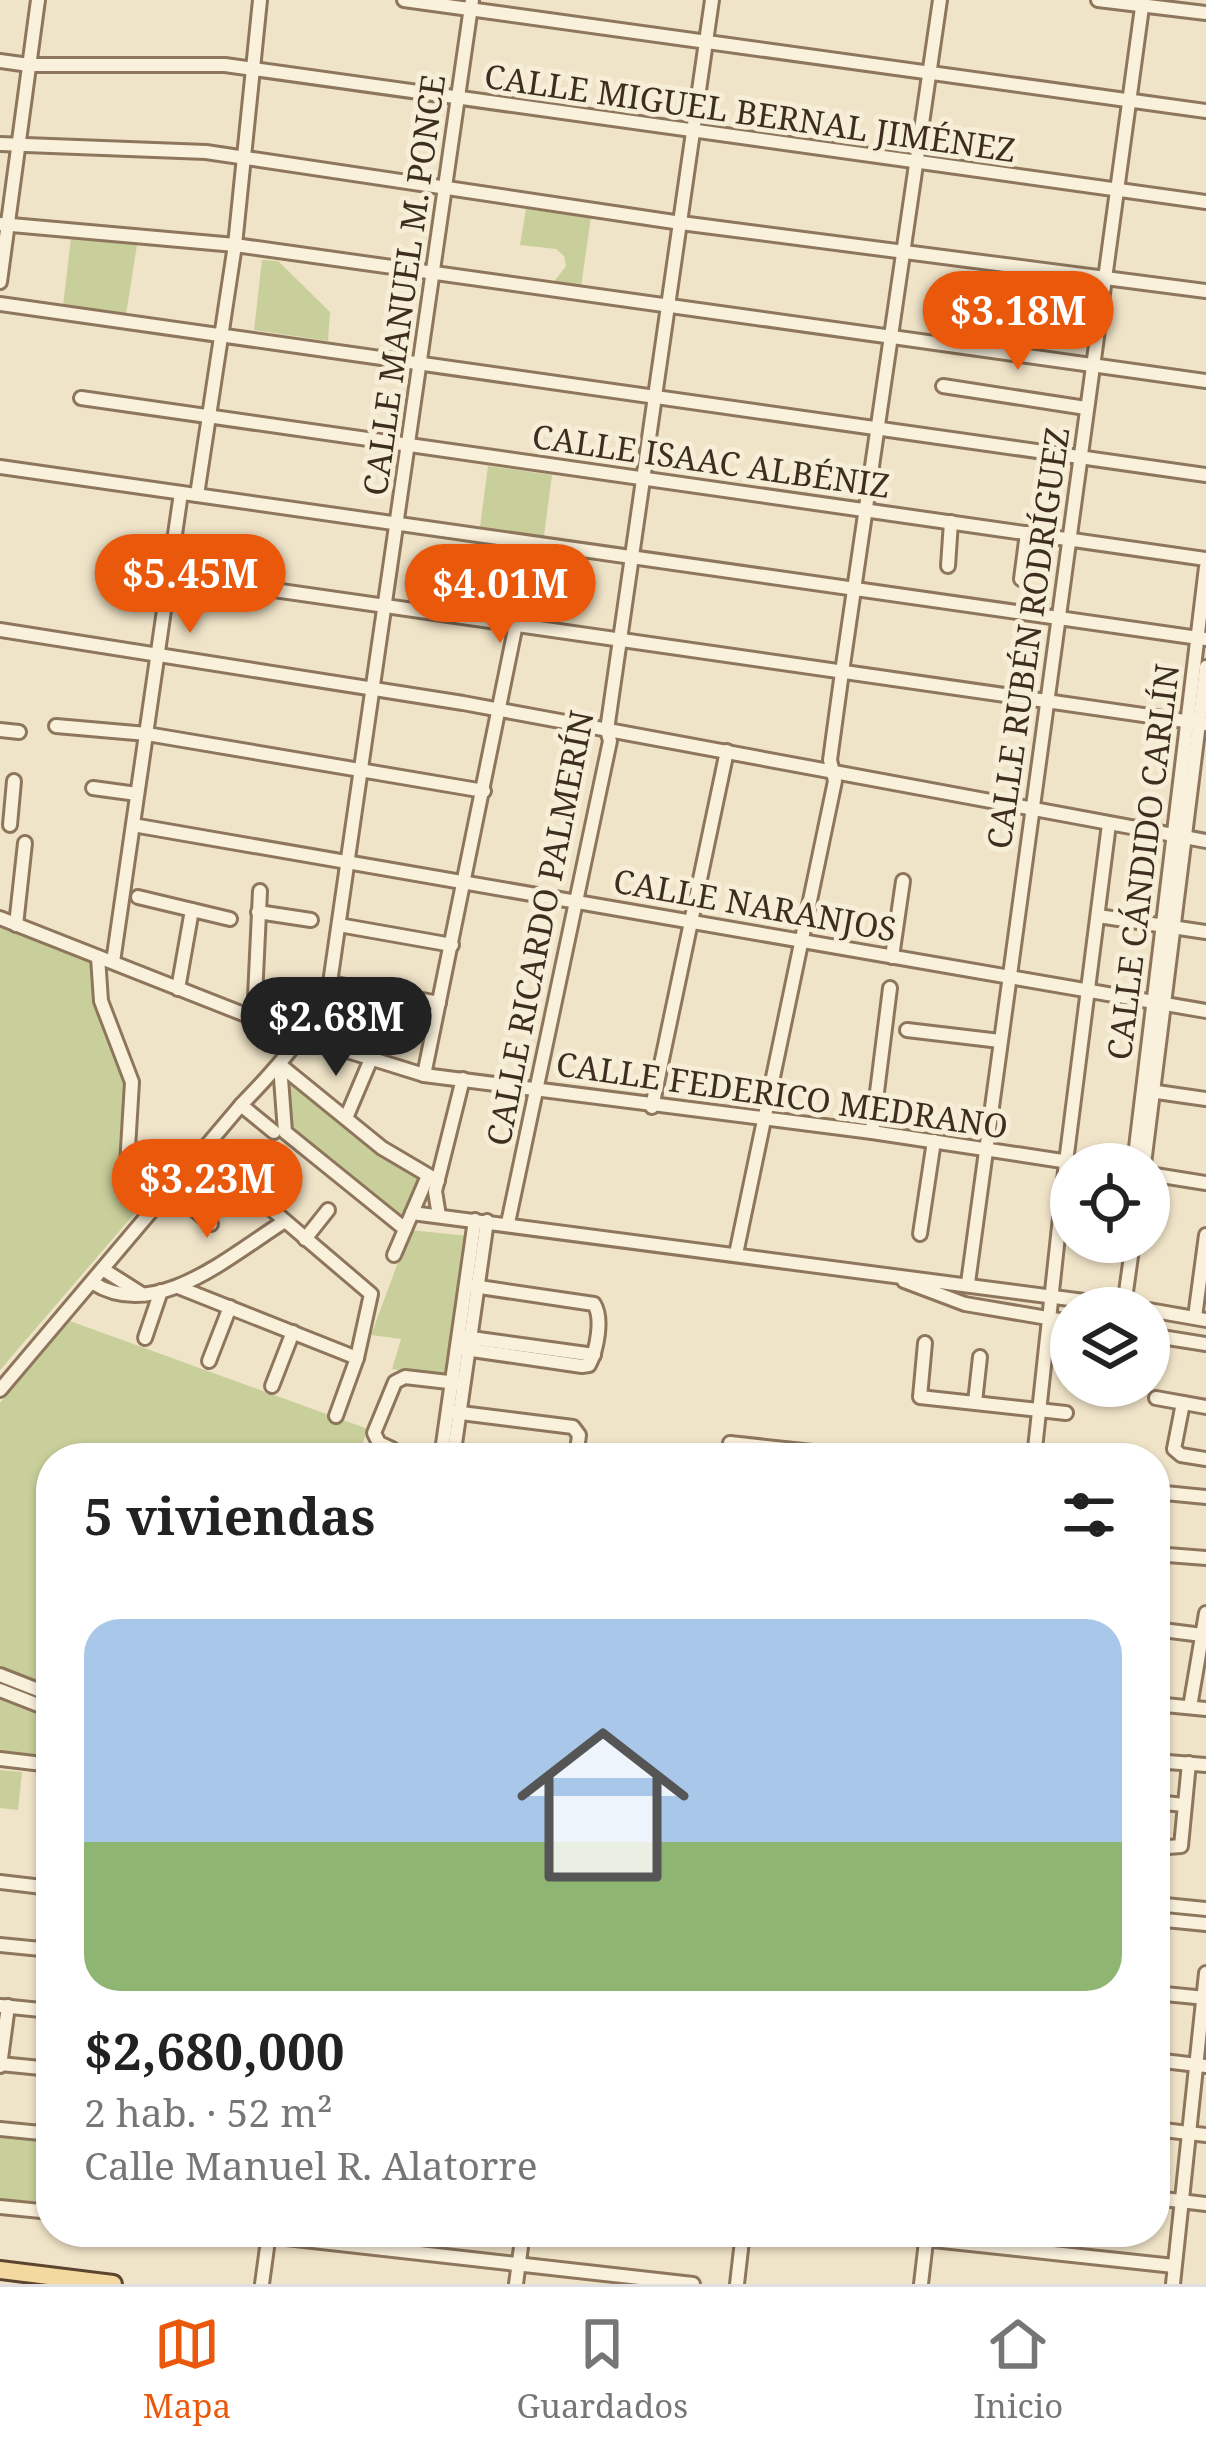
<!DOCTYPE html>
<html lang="es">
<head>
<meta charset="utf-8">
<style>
	body { margin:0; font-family:"Noto Serif",serif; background:#f2f2f2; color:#222; height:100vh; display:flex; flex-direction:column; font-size:45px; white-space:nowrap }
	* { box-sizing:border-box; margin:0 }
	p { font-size:39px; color:#767676 }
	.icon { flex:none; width:66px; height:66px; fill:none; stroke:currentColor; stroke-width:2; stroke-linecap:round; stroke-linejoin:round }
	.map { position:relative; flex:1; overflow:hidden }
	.drawer { position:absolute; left:36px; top:1443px; width:1134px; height:804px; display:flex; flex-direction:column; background:#fff; border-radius:48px; box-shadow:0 3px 9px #0004 }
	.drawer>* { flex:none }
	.tools { position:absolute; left:1050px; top:1143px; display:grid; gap:24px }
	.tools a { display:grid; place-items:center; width:120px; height:120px; border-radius:50%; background:#fff; box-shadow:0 3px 9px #0004; font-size:60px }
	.price { position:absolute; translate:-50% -102px; padding:0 27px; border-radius:42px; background:#ea580c; color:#fff; font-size:39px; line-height:78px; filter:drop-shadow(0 3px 6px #0008) }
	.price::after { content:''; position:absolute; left:50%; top:72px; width:36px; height:27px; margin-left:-18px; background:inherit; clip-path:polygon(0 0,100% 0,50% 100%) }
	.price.active { background:#222; color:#fff }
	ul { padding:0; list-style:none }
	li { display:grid; align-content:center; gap:24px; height:636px; padding:0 48px }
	li span { display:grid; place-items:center; height:372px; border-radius:36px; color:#555 }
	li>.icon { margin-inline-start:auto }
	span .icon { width:216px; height:216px; fill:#fffc; stroke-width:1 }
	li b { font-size:51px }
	h2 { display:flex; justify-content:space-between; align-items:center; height:144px; padding:0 48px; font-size:51px }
	.menu { display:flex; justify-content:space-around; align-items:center; height:168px; border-top:3px solid #e0e0e0; background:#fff; font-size:33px; color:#767676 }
	.menu a { display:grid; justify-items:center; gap:6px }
	.menu .active { color:#ea580c }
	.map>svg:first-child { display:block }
	.green { fill:#c9cf9b }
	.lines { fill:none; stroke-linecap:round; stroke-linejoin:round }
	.minor-casing { stroke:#8d765c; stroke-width:18 }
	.major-casing { stroke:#5b4430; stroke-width:22 }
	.minor { stroke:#faf1dc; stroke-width:12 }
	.major { stroke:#f3d9a0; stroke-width:16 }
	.labels { text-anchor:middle; stroke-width:10; stroke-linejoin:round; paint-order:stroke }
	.street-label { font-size:33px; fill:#3d2e20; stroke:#f7eed8 }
</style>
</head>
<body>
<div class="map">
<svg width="1206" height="2284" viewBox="0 0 1206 2284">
	<rect width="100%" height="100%" fill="#f0e4c8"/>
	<g class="green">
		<polygon points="526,209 591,217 581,287 553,283 566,266 564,256 556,249 520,245"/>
		<polygon points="71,238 137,245 126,315 63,306"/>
		<polygon points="262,260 278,261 330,312 328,341 254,330"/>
		<polygon points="488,466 552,475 544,536 480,527"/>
		<polygon points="0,926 94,962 129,1086 117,1188 153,1192 0,1370"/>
		<polygon points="284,1076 406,1171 419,1175 403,1222 287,1131"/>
		<polygon points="410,1230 469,1236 450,1377 392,1369 401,1339 371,1335"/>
		<polygon points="70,1321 368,1429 357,1458 51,1458 51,1686 0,1666 0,1403"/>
		<polygon points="0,1700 51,1720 51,1758 0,1751"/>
		<polygon points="0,1770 22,1772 18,1810 0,1808"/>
		<polygon points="0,2132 51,2138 51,2206 0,2199"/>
	</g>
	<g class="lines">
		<g class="minor-casing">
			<g id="minor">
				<polyline points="404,0 1206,111"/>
				<polyline points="1098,0 1206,13"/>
				<polyline points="0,61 29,65 225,65 1206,202"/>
				<polyline points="0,144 206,152 681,223 1206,291"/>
				<polyline points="0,224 235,245 1206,381"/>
				<polyline points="0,282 38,0"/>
				<polyline points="0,304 1206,475"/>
				<polyline points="943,386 1086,408"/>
				<polyline points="81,398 1206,559"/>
				<polyline points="0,467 1206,639"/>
				<polyline points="197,495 235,245 260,0"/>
				<polyline points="948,566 951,522"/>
				<polyline points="170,575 1206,724"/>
				<polyline points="1021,579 1027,533"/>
				<polyline points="0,630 463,703 1206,841"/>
				<polyline points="56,726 147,734 484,791"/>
				<polyline points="0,730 19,732"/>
				<polyline points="93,788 137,794"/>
				<polyline points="10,825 14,781"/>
				<polyline points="133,825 1206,1011"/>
				<polyline points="138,897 230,919"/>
				<polyline points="258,912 311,920"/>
				<polyline points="1098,916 1206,932"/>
				<polyline points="0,918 299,1036 424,1075 872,1132 1082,1164"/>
				<polyline points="16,925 25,843"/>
				<polyline points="339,925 452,945"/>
				<polyline points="98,957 101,1001 132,1082 126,1182"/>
				<polyline points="892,957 903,881"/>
				<polyline points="113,962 181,493"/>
				<polyline points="330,983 439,1003"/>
				<polyline points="178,989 192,910"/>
				<polyline points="254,1019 260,891"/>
				<polyline points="907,1030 1000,1041"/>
				<polyline points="280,1065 285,1132 405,1229"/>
				<polyline points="280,1065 382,1148 438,1181"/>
				<polyline points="424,1075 516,624"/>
				<polyline points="1150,1091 1206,1099"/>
				<polyline points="241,1105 274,1132"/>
				<polyline points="652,1107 727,751"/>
				<polyline points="346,1118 371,1059"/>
				<polyline points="872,1132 890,988"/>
				<polyline points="206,1146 254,1184"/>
				<polyline points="1134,1164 1206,567"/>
				<polyline points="1144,1164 1206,667"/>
				<polyline points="1149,1174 1206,1183"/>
				<polyline points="171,1189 211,1224"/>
				<polyline points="263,1202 371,1294 357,1358 336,1416"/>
				<polyline points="412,1213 1138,1308"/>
				<polyline points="439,1216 435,1191 463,1079"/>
				<polyline points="508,1223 610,741 607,730 712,0"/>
				<polyline points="920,1234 934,1141"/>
				<polyline points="305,1239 328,1210"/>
				<polyline points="736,1254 835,781 830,760 842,672 940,0"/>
				<polyline points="394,1255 427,1178"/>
				<polyline points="104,1270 142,1294"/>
				<polyline points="904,1281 965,1304 1071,1322"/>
				<path d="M93,1283C156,1323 232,1254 285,1221"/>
				<polyline points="968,1283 1143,0"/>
				<polyline points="178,1287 357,1358"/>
				<polyline points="1124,1306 1133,1242"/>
				<polyline points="1149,1310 1206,1320"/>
				<polyline points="1195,1317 1206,1235"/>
				<polyline points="1149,1335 1206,1344"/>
				<polyline points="464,1337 594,1355"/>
				<polyline points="145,1338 161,1291"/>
				<polyline points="925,1343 920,1397 1066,1413"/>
				<path d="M458,1348L582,1366L589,1365C597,1350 603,1318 594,1304L466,1285"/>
				<polyline points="209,1361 230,1307"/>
				<polyline points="272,1386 293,1332"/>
				<path d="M0,1390L241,1105C276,1069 312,1030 330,983L472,0"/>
				<polyline points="1156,1398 1206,1407"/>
				<polyline points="975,1402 980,1357"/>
				<polyline points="1183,1403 1174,1449 1181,1455 1206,1459"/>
				<polyline points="453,1412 573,1427 579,1435 576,1458"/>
				<polyline points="730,1443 869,1458"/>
				<polyline points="392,1458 392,1449 379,1443 374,1433 395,1382 405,1377 457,1383"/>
				<polyline points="441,1458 475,1220"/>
				<polyline points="453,1458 487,1221"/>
				<polyline points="1034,1458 1066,1162 1109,824"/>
				<polyline points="1155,1492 1206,1497"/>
				<polyline points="1155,1554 1206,1558"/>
				<polyline points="1155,1629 1202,1635"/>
				<polyline points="0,1675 51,1695"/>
				<polyline points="0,1690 51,1710"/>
				<polyline points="1155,1704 1206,1709"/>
				<polyline points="1190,1707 1206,1613"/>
				<polyline points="0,1759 51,1765"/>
				<polyline points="1155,1761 1206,1765"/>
				<polyline points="1155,1802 1184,1805"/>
				<polyline points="1155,1848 1181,1846 1189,1763"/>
				<polyline points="0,1882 51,1888"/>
				<polyline points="1155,1904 1206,1909"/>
				<polyline points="1155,1919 1206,1924"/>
				<polyline points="0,1945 51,1950"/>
				<polyline points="1155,1993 1206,1998"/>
				<polyline points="1,2006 51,2011"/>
				<polyline points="1155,2060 1206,2066"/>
				<polyline points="0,2064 51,2069"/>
				<polyline points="0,2066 8,2006"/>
				<polyline points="0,2129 51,2134"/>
				<polyline points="1155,2129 1206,2135"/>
				<polyline points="1155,2198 1206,2204"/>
				<polyline points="0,2207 51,2212"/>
				<polyline points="233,2232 693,2284"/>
				<polyline points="859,2232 1174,2266"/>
				<polyline points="262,2284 269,2233"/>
				<polyline points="516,2284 523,2232"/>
				<polyline points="737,2284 743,2232"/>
				<polyline points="921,2284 927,2233"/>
				<polyline points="1173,2284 1206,1973"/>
			</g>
		</g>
		<g class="major-casing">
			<polyline id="major" points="0,2270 113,2284"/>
		</g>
		<use href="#minor" class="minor"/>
		<use href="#major" class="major"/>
	</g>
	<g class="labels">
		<g class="street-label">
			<text transform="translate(750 113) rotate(8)" y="12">CALLE MIGUEL BERNAL JIMÉNEZ</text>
			<text transform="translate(404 285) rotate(-82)" y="12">CALLE MANUEL M. PONCE</text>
			<text transform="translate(711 461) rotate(8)" y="12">CALLE ISAAC ALBÉNIZ</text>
			<text transform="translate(1028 638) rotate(-82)" y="12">CALLE RUBÉN RODRÍGUEZ</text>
			<text transform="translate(1143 862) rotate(-83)" y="12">CALLE CÁNDIDO CARLÍN</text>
			<text transform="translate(755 905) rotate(10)" y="12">CALLE NARANJOS</text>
			<text transform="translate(540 928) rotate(-79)" y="12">CALLE RICARDO PALMERÍN</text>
			<text transform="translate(782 1095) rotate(8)" y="12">CALLE FEDERICO MEDRANO</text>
		</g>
	</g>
</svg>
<div class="tools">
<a><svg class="icon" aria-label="locate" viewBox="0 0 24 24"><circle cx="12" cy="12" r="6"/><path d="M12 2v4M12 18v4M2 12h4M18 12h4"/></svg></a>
<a><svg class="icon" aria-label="layers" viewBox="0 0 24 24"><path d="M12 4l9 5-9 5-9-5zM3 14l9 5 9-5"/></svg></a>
</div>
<b class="price" style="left:1018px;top:373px">$3.18M</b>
<b class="price" style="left:190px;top:636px">$5.45M</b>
<b class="price" style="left:500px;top:646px">$4.01M</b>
<b class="price active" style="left:336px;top:1079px">$2.68M</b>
<b class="price" style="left:207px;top:1241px">$3.23M</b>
<section class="drawer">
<h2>5 viviendas<svg class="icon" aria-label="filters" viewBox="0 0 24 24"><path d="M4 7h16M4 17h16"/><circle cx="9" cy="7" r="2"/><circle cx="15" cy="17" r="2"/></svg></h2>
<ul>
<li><span style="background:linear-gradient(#a9c7e8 60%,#8fb573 0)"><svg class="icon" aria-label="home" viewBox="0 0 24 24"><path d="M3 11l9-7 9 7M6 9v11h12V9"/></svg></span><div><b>$2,680,000</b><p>2 hab. · 52 m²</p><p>Calle Manuel R. Alatorre</p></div></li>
</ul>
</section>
</div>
<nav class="menu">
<a class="active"><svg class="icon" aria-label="map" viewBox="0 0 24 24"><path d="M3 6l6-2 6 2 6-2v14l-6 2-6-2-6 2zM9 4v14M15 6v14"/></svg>Mapa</a>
<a><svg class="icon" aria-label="saved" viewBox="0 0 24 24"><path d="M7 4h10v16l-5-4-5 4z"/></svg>Guardados</a>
<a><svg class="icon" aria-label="home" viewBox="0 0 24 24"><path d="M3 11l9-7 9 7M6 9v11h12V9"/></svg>Inicio</a>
</nav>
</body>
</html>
